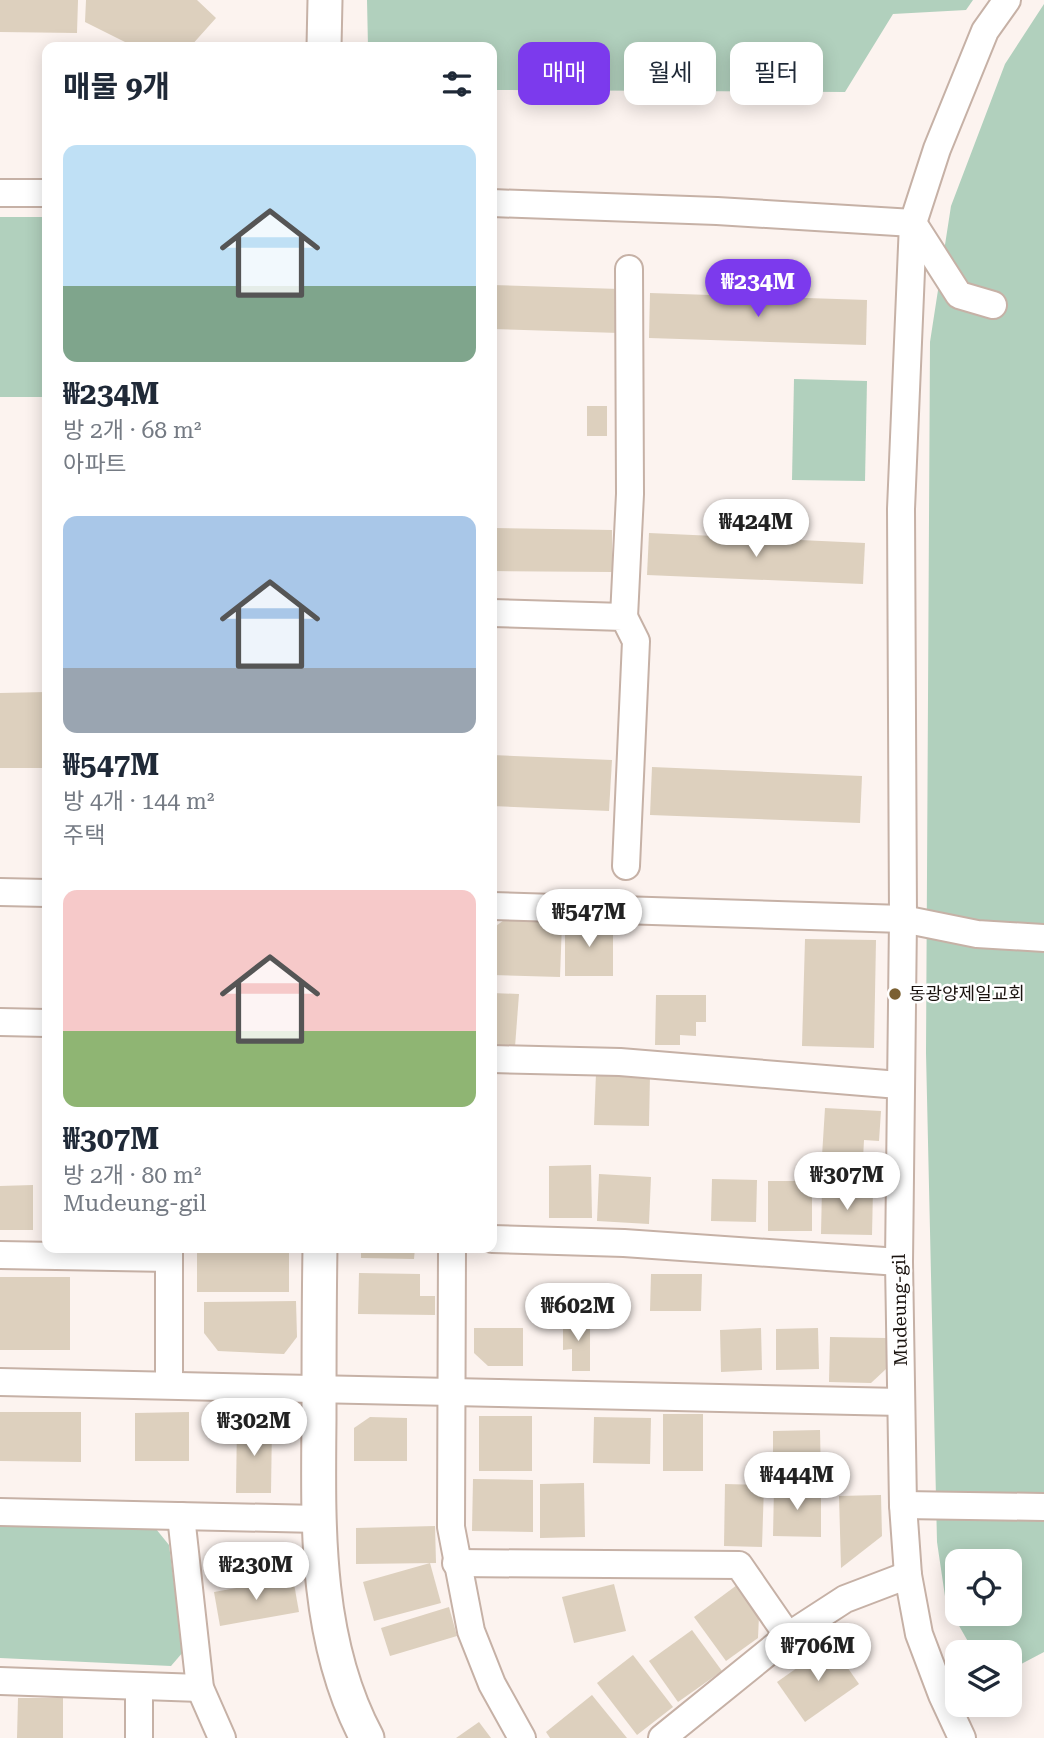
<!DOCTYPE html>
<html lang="ko">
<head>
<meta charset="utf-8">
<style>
	body { margin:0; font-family:"Roboto Serif","Noto Sans KR",serif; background:#f6f6f7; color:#1f2937; height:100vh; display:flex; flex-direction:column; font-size:26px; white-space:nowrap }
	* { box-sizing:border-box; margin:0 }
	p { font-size:23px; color:#747a83 }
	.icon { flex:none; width:38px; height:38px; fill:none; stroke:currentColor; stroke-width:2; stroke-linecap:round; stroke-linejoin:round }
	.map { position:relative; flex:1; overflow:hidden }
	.side { position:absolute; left:42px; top:42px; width:455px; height:1211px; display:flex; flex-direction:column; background:#fff; border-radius:14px; box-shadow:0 4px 18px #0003 }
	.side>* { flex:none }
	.banner { position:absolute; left:518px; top:42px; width:420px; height:63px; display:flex; gap:14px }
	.controls { position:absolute; left:945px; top:1549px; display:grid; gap:14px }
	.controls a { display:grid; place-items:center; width:77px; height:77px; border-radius:14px; background:#fff; box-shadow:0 4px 18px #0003; font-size:35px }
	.price { position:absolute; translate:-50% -60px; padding:0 16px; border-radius:24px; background:#fff; color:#222; font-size:23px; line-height:46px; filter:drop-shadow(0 2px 4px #0008) }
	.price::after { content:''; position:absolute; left:50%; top:42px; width:21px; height:16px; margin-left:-10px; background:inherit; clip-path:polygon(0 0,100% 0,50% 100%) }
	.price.current { background:#7c3aed; color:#fff }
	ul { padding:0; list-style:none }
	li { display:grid; align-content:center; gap:14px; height:371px; padding:0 21px }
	li span { display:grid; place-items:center; height:217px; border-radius:14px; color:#555 }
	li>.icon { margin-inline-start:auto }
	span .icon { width:126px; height:126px; fill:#fffc; stroke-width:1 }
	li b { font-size:30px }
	h2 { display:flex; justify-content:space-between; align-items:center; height:84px; padding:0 21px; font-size:30px }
	.chip { padding:0 24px; border-radius:14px; background:#fff; box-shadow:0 4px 18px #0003; font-size:24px; line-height:63px }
	.chip.current { background:#7c3aed; color:#fff }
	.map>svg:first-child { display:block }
	.green { fill:#b1d0bd; fill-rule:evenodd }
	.building { fill:#ddd0be }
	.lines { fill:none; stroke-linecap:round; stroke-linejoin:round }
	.minor-casing { stroke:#c6b1a6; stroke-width:30 }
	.tertiary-casing { stroke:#c6b1a6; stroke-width:37 }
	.minor { stroke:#fff; stroke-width:26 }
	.tertiary { stroke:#fff; stroke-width:33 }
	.poi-dot { fill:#7b6032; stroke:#fff; stroke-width:2.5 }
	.labels { text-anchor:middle; stroke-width:5; stroke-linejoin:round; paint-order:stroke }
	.poi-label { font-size:18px; fill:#1a130f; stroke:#fff; text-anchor:start }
	.street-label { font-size:18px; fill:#1a130f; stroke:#fff }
</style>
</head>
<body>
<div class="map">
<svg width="1044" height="1738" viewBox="0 0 1044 1738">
	<rect width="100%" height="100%" fill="#fcf3ef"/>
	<g class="green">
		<polygon points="367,0 973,0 966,10 893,14 845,92 492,90 492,47 368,47"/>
		<path d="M1044,4V1652L1010,1670V1652H974L946,1603L937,1542L926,1053L930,342L951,206L1005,64ZM957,1561H1010V1614H957Z"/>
		<polygon points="0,217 42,217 44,397 0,397"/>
		<polygon points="794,379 867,381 865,481 792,480"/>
		<polygon points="0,1526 156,1529 169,1545 183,1652 171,1666 0,1658"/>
	</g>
	<g class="building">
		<polygon points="0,0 78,0 77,33 0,32"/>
		<polygon points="86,0 197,0 216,18 190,47 122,47 125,42 85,22"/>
		<polygon points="492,285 620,289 619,333 492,329"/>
		<polygon points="650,293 867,300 866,345 649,338"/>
		<rect x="587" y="406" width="20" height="30"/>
		<polygon points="492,528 612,530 612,572 492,571"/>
		<polygon points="649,533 865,543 863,584 647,575"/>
		<polygon points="47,692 47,768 0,768 0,693"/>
		<polygon points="492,755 612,760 609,811 492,806"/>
		<polygon points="652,767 862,776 860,823 650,815"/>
		<polygon points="504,920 562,923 560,977 492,975 492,929"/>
		<rect x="565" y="923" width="48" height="53"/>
		<polygon points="805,939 876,940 874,1048 802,1046"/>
		<polygon points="492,993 519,994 515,1047 492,1045"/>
		<polygon points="656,995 706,995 706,1022 696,1022 696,1036 680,1035 680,1045 655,1045"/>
		<polygon points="596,1073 650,1074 649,1126 594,1125"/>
		<polygon points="825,1108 881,1111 879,1141 864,1140 863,1159 822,1156"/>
		<polygon points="591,1165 592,1218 549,1218 549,1166"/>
		<polygon points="599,1174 651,1177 649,1224 597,1221"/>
		<polygon points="712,1179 757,1180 756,1222 711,1221"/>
		<rect x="768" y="1181" width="44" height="50"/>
		<polygon points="33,1185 33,1230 0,1230 0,1186"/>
		<polygon points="822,1188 873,1189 872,1235 821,1234"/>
		<rect x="197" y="1248" width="92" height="44"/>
		<polygon points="361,1248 415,1248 414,1259 361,1258"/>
		<polygon points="359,1273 420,1274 420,1296 435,1296 435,1315 358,1314"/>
		<polygon points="651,1274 702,1274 701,1311 650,1311"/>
		<rect x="0" y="1277" width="70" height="73"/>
		<polygon points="296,1301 297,1337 284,1354 218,1351 204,1333 204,1302"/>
		<polygon points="590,1319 590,1371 572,1371 572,1349 563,1350 563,1320"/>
		<polygon points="474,1328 523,1328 523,1366 488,1366 474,1353"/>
		<polygon points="761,1328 762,1370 721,1372 720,1330"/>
		<polygon points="818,1328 819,1369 776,1370 776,1329"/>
		<polygon points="830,1337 886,1338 886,1369 871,1383 829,1382"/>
		<polygon points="0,1412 81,1412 81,1462 0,1461"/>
		<polygon points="189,1412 189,1461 135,1461 135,1413"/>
		<rect x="663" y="1414" width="40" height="57"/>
		<rect x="479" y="1416" width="53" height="55"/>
		<polygon points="370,1417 407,1418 407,1461 354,1461 354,1428"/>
		<polygon points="594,1417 651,1418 650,1464 593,1463"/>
		<polygon points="237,1422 272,1423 271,1493 236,1493"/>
		<polygon points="820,1430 821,1480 773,1480 773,1431"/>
		<polygon points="473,1479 533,1480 533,1532 472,1531"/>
		<polygon points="584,1483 585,1537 540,1538 540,1484"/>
		<polygon points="725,1484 764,1485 762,1547 724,1546"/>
		<polygon points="774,1487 821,1487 821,1537 773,1536"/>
		<polygon points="881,1495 882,1536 841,1568 839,1496"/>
		<polygon points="435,1526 436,1563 356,1564 356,1528"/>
		<polygon points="430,1563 441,1603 374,1621 363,1582"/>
		<polygon points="293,1578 299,1612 220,1626 214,1592"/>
		<polygon points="614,1584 626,1631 574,1643 562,1597"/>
		<polygon points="737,1585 759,1616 758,1638 726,1661 694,1617"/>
		<polygon points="449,1607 457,1636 390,1656 381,1628"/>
		<polygon points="692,1630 722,1671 678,1702 649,1661"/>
		<polygon points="831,1644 859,1684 805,1722 777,1682"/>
		<polygon points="633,1655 673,1707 637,1735 597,1683"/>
		<polygon points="592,1695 627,1738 550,1738 546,1732"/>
		<polygon points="18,1698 63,1698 63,1738 17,1738"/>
		<polygon points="479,1722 491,1738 456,1738"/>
	</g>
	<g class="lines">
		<g class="minor-casing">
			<g id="minor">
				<polyline points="0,193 47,193"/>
				<polyline points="492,203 717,211 913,223 959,295 993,305"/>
				<polyline points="492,613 624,617 636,641 626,866"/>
				<polyline points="624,617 630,494 629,269"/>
				<polyline points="0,892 47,893"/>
				<polyline points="492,906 903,919 977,934 1044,938"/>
				<polyline points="0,1022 47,1023"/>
				<polyline points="492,1059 620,1062 899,1085"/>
				<polyline points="492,1239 624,1243 899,1262"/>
				<polyline points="169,1248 169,1385"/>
				<polyline points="452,1248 451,1527 471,1631 492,1684 522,1738"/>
				<polyline points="0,1255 169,1258"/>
				<polyline points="0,1382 901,1402"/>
				<polyline points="903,1505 1044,1507"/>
				<polyline points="0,1512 318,1519"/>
				<polyline points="181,1516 200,1688 222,1738"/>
				<polyline points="456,1563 739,1565 788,1636"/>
				<polyline points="0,1681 200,1688"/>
				<polyline points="139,1738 139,1686"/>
				<polyline points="662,1738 788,1636 845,1599 908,1575"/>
				<polyline points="962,1738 942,1695 919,1634 908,1575 903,1505 899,1262 903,919 901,509 913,223 937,149 985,31 1007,0"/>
			</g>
		</g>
		<g class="tertiary-casing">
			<g id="tertiary">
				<polyline points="324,47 325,0"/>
				<path d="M320,1248C319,1305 319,1362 319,1419C318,1526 315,1641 367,1738"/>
			</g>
		</g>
		<use href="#minor" class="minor"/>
		<use href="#tertiary" class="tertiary"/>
	</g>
	<circle class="poi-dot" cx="895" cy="994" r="7"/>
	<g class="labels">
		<g class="poi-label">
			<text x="909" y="1000">동광양제일교회</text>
		</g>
		<g class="street-label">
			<text transform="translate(900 1310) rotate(-91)" y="6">Mudeung-gil</text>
		</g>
	</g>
</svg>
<div class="controls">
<a><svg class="icon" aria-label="locate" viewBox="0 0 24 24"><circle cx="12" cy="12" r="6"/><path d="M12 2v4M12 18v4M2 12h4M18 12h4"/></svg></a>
<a><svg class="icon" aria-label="layers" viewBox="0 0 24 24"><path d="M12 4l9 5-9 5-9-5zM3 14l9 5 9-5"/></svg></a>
</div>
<b class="price current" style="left:758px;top:319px">₩234M</b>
<b class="price" style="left:756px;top:559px">₩424M</b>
<b class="price" style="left:589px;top:949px">₩547M</b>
<b class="price" style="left:847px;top:1212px">₩307M</b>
<b class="price" style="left:578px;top:1343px">₩602M</b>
<b class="price" style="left:254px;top:1458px">₩302M</b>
<b class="price" style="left:797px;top:1512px">₩444M</b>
<b class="price" style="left:256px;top:1602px">₩230M</b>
<b class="price" style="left:818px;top:1683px">₩706M</b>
<div class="banner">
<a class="chip current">매매</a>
<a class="chip">월세</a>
<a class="chip">필터</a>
</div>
<section class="side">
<h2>매물 9개<svg class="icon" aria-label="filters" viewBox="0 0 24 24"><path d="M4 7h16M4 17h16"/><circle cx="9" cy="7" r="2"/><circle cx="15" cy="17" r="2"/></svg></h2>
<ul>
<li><span style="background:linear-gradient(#bfe0f5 65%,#7fa58c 0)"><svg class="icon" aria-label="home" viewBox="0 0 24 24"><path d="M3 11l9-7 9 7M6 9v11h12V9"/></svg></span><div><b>₩234M</b><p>방 2개 · 68 m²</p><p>아파트</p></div></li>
<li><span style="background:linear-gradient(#a9c7e8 70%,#9aa5b1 0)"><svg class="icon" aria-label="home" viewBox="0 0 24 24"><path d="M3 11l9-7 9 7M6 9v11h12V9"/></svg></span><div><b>₩547M</b><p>방 4개 · 144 m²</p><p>주택</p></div></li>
<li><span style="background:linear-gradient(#f6c9c9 65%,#8fb573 0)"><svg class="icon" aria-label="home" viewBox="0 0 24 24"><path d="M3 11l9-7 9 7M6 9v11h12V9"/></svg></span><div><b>₩307M</b><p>방 2개 · 80 m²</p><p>Mudeung-gil</p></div></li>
</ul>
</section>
</div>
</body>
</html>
